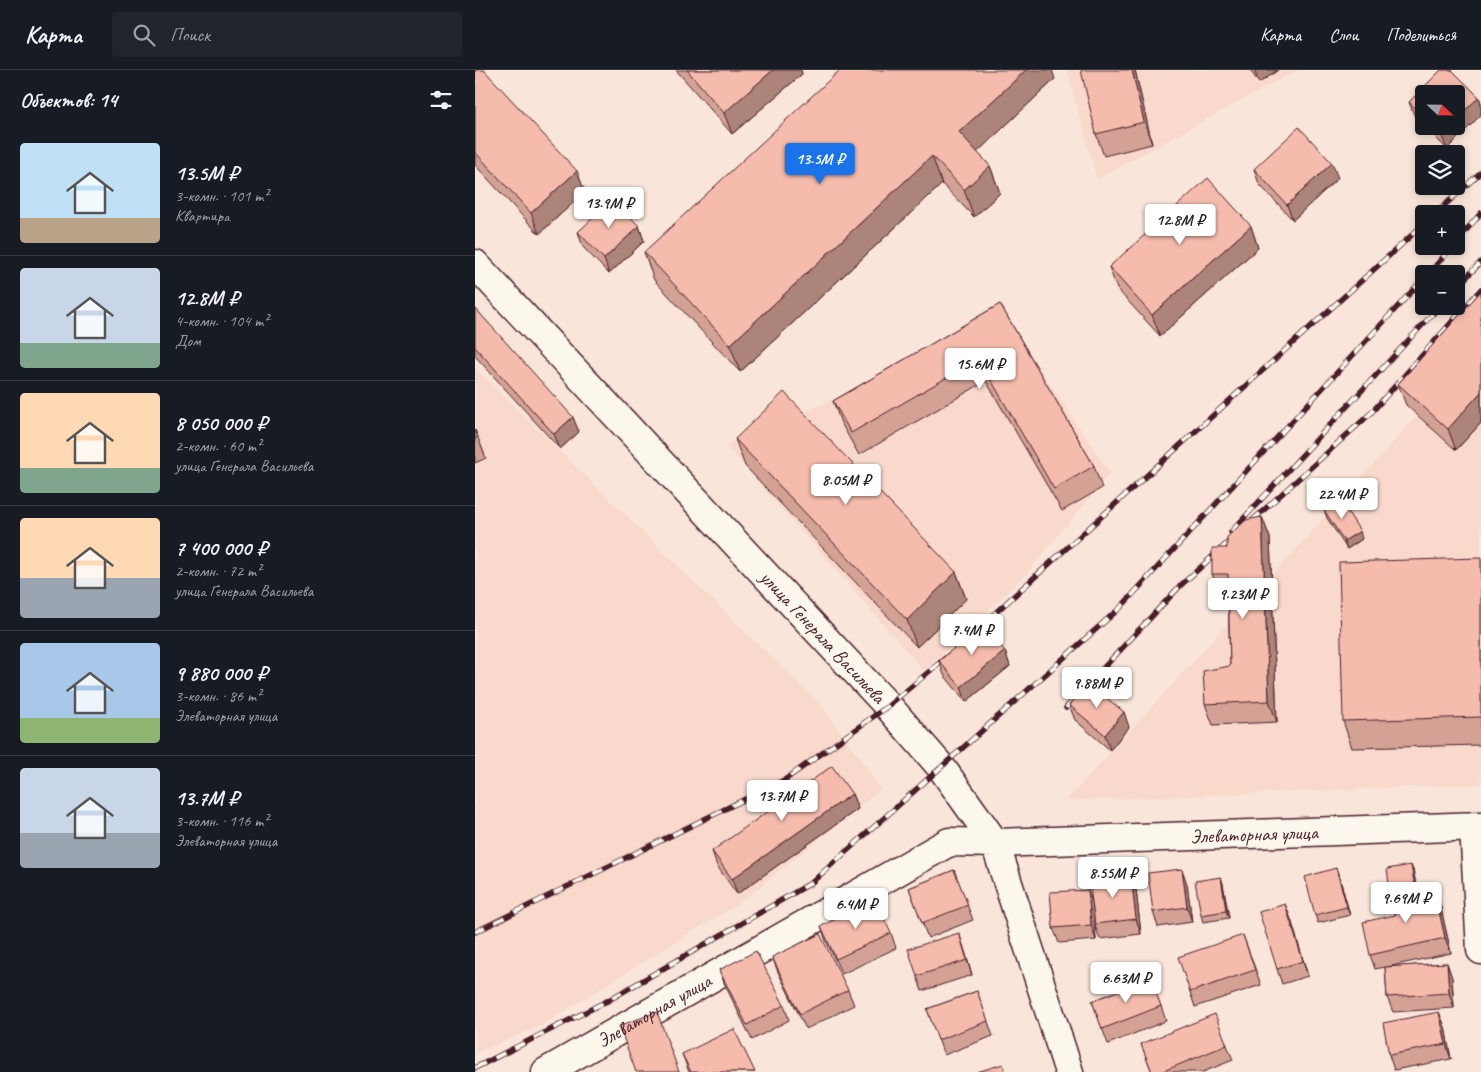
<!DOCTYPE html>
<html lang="ru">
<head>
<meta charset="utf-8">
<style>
	body { margin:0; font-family:Caveat,sans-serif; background:#20242c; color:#f1f3f6; height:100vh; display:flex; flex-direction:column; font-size:19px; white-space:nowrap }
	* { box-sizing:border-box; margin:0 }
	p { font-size:16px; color:#9ea1a6 }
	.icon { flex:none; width:28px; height:28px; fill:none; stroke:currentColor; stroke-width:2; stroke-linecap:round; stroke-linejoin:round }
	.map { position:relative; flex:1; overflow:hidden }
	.sheet { display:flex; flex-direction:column; background:#171b24; width:475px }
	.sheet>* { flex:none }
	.needle { width:32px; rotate:112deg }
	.controls { position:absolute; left:940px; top:15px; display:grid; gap:10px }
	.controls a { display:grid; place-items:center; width:50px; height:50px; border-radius:5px; background:#171b24; box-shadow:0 2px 8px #0003; font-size:25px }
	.price { position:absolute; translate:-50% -42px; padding:0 11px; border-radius:5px; background:#fff; color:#222; font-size:16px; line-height:32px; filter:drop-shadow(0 1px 2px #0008) }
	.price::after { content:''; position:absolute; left:50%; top:30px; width:15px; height:11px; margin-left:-8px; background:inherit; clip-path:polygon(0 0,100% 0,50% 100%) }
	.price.active { background:#1a73e8; color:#fff }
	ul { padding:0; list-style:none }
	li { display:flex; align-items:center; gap:15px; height:125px; padding:0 20px }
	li+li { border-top:1px solid #363941 }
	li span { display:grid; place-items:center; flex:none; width:140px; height:100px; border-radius:5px; color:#555 }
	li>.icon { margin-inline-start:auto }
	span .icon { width:60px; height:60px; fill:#fffc; stroke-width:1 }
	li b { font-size:21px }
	h2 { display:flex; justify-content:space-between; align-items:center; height:60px; padding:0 20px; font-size:21px }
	header { display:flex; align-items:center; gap:30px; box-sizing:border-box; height:70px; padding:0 25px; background:#171b24; border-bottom:1px solid #363941 }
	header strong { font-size:24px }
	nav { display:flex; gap:28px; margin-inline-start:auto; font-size:18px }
	.search { width:350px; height:45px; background:#20242c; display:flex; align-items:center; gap:12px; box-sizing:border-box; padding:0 18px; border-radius:5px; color:#9ea1a6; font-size:19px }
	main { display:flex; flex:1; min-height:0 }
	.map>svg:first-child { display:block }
	.built { fill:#f8d9cc }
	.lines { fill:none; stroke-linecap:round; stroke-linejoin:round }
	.street-casing { stroke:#4a1f2b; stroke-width:31 }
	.secondary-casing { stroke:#4a1f2b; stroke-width:31 }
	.street { stroke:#fbf7ec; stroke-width:28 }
	.secondary { stroke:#fbf7ec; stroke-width:28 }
	.rail-casing { stroke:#4a1f2b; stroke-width:5.5 }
	.rail { stroke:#fbf7ec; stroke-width:4; stroke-dasharray:11; stroke-linecap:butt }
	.wall { fill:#d3a295; stroke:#4a1f2b; fill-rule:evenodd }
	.shaded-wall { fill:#ac8479; stroke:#4a1f2b }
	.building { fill:#f5bcad; stroke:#4a1f2b }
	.labels { text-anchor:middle; stroke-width:4; stroke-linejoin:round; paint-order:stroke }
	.street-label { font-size:20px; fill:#4a1f2b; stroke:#fbf7ec }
</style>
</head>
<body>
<header>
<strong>Карта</strong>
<div class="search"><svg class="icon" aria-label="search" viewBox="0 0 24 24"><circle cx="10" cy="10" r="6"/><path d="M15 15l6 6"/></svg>Поиск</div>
<nav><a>Карта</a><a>Слои</a><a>Поделиться</a></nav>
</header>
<main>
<section class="sheet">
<h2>Объектов: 14<svg class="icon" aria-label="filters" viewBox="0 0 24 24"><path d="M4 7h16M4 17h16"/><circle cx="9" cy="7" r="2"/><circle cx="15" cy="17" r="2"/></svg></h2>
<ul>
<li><span style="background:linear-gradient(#bfe0f5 75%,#b9a48a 0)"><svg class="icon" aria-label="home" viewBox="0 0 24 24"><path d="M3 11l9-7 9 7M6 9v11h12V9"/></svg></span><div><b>13.5M ₽</b><p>3-комн. · 101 m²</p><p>Квартира</p></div></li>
<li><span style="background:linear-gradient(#c9d6e8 75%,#7fa58c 0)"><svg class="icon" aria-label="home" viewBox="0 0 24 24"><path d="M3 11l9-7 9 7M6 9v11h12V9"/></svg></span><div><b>12.8M ₽</b><p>4-комн. · 104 m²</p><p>Дом</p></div></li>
<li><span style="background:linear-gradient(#ffd9b3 75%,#7fa58c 0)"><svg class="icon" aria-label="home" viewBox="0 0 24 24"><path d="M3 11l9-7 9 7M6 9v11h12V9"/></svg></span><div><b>8 050 000 ₽</b><p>2-комн. · 60 m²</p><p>улица Генерала Васильева</p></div></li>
<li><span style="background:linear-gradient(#ffd9b3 60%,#9aa5b1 0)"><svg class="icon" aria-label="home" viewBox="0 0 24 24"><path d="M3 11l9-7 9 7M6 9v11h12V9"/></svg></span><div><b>7 400 000 ₽</b><p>2-комн. · 72 m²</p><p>улица Генерала Васильева</p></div></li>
<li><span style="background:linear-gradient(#a9c7e8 75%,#8fb573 0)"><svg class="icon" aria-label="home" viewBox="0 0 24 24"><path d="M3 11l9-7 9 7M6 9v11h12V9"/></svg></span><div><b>9 880 000 ₽</b><p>3-комн. · 86 m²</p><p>Элеваторная улица</p></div></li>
<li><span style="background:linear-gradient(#c9d6e8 65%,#9aa5b1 0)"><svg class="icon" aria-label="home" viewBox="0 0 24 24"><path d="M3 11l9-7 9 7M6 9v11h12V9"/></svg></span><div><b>13.7M ₽</b><p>3-комн. · 116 m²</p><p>Элеваторная улица</p></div></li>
</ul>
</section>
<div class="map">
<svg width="1006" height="1002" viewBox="0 0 1006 1002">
	<rect width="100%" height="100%" fill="#f9e5d9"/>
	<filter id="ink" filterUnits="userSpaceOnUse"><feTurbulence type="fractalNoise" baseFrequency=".02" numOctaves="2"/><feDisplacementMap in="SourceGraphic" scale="10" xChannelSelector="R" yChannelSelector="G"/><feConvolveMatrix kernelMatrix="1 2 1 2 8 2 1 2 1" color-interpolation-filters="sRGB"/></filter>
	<g filter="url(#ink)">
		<g class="built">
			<polygon points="592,0 822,0 622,109"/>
			<polygon points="535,255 635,403 550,505 449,601 251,375"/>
			<polygon points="1006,276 1006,714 591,731"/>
			<polygon points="0,298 350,640 406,719 267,831 63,957 0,983"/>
		</g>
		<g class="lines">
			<g class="street-casing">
				<g id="street">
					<path id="s1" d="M71,1002L474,772L520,773L594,1002"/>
				</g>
			</g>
			<g class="secondary-casing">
				<g id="secondary">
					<path id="s2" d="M0,194L413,636L466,697L520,773L1006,756"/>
					<polyline points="999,757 1006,880"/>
				</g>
			</g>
			<use href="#street" class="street"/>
			<use href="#secondary" class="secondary"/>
			<g class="rail-casing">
				<g id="rail">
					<polyline points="960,144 1006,102"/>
					<polyline points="981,172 1006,143"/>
					<polyline points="953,204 978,176"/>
					<polyline points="981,218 1006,192"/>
					<polyline points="756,462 965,236"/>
					<polyline points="497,564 949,154"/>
					<polyline points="591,638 706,515 896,343 1006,219"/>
					<polyline points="0,862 311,709 413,636 475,584"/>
					<polyline points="0,998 132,931 336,813 646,537 949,208"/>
				</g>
			</g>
			<use href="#rail" class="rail"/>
		</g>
		<g class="wall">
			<polygon points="0,0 110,122 64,164 0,95"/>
			<polygon points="201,0 326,0 327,4 257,64"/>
			<polygon points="660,0 677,74 629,86 621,64"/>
			<polygon points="775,0 803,0 784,13"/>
			<path d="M966,0H977L1004,27L1006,33V45L972,79L940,47L934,32ZM949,24H981V56H949Z"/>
			<polygon points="580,9 502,82 515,96 525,123 499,147 467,114 265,302 179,210 169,182"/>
			<polygon points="779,99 863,108 818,150 784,114"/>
			<polygon points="164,156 169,171 134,204 108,177 103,162"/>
			<polygon points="776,156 783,178 685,266 642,219 634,197"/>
			<polygon points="1006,221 1006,353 981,380 931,335 923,314"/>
			<polygon points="525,234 619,396 627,418 587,441 511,311 384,385 366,353 358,331"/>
			<polygon points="0,238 104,362 85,379 0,286"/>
			<polygon points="0,360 11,388 0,393"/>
			<polygon points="260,369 481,502 491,529 442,577 270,396"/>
			<polygon points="849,440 887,469 872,479 852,448"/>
			<polygon points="787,447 795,468 802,652 738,655 730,634 755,596 753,525 745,525 737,504 752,478"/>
			<polygon points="1006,488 1006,675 877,678 868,651"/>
			<polygon points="530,581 535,596 491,632 469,605 464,591"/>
			<polygon points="594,635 654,657 635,680 600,650"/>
			<polygon points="377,724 383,739 262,824 242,796 237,781"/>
			<polygon points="936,795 939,803 942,823 965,834 976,883 912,897 972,893 977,908 979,938 918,942 912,927 910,897 900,899 895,885 920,845"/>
			<polygon points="479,800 498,850 453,868 434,818"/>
			<polygon points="656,805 661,820 666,864 625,869 620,856 621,870 584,873 578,858 617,830"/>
			<polygon points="864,806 875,845 843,853 840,845"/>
			<polygon points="746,807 748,814 754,848 728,852 726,845"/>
			<polygon points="712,814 717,852 683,857 678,842"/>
			<polygon points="810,834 833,906 807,914 802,899"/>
			<polygon points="346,856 416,863 421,878 367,904 351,871"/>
			<polygon points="484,863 497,905 447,921 442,906"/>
			<polygon points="768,865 786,915 720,937 715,922"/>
			<polygon points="297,887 373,920 379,935 331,959 303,902"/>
			<polygon points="244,900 309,935 314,950 277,970 250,915"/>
			<polygon points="502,921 518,966 469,985 452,939"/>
			<polygon points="617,931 686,936 691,951 633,974"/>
			<polygon points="964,942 970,957 976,989 919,1000 914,985"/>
			<polygon points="666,974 752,975 758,990 728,1002 677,1002"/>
			<polygon points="207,984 280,1002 214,1002"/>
		</g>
		<g class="shaded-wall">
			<polygon points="298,0 326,0 327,4 257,64 249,43"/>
			<polygon points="551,0 577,0 580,9 494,90 484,62"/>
			<polygon points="657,0 660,0 677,74 669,52"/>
			<polygon points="779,0 803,0 784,13"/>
			<polygon points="1004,27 1006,33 1006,45 972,79 966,64 974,56 981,56 981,49"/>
			<polygon points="457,86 467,114 265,302 255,275"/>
			<polygon points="857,93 863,108 818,150 812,135"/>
			<polygon points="515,96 525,123 499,147 489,120"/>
			<polygon points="102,101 110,122 64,164 56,143"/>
			<polygon points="164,156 169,171 134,204 129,189"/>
			<polygon points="776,156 783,178 685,266 677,245"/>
			<polygon points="1006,322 1006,353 981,380 973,359"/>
			<polygon points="98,347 104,362 85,379 79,364"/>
			<polygon points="787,447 795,468 802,652 794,631"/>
			<polygon points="885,461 887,469 872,479 869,471"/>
			<polygon points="481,502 491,529 442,577 432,550"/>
			<polygon points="530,581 535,596 491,632 486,617"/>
			<polygon points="649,642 654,657 635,680 630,665"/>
			<polygon points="377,724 383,739 262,824 257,809"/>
			<polygon points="936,795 939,803 944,834 941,826"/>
			<polygon points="861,798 864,806 875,845 872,837"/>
			<polygon points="707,799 712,814 717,852 712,837"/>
			<polygon points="656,805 661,820 666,864 661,849"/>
			<polygon points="746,807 748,814 754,848 751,841"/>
			<polygon points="959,819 965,834 976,883 970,868"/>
			<polygon points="613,820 618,835 621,870 616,855"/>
			<polygon points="810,834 816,849 833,906 828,891"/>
			<polygon points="484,863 489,878 497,905 492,890"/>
			<polygon points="972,893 977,908 979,938 974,923"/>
			<polygon points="964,942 970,957 976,989 971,974"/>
		</g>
		<g class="building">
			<polygon points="0,0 9,0 102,101 56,143 0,82"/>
			<polygon points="212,0 298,0 249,43"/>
			<polygon points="365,0 551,0 484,62 515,96 489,120 457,86 255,275 169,182"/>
			<polygon points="606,0 657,0 669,52 621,64"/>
			<polygon points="966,0 977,0 1004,27 981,49 981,24 949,24 949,47 934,32"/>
			<polygon points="958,56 974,56 966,64"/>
			<polygon points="824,57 857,93 812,135 779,99"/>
			<polygon points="733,108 776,156 677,245 634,197"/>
			<polygon points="138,129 164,156 129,189 103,162"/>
			<polygon points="1006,221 1006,322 973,359 923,314"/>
			<polygon points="525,234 619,396 579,419 504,289 376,363 358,331"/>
			<polygon points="0,238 98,347 79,364 0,277"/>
			<polygon points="309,322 481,502 432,550 260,369"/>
			<polygon points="0,360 3,367 0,368"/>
			<polygon points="865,430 885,461 869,471 849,440"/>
			<polygon points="787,447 794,631 730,634 728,601 755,596 753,504 737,504 737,478 752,478 752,467 771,450"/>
			<polygon points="1006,488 1006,647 868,651 864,492"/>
			<polygon points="507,554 530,581 486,617 464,591"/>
			<polygon points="613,613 649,642 630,665 594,635"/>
			<polygon points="357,696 377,724 257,809 237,781"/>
			<polygon points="936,795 941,823 916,829 912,799"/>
			<polygon points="861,798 872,837 840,845 830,807"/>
			<polygon points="707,799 712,837 678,842 673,803"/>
			<polygon points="479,800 493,835 447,853 434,818"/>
			<polygon points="656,805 661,849 620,854 614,810"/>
			<polygon points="746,807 751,841 726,845 720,811"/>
			<polygon points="959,819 970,868 895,885 888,852 920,845 916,829"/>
			<polygon points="613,820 616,855 578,858 575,822"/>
			<polygon points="400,830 416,863 361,889 346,856"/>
			<polygon points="810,834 828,891 802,899 784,842"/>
			<polygon points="484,863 492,890 442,906 433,879"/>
			<polygon points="345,864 373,920 325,944 297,887"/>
			<polygon points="768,865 780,900 715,922 703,887"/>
			<polygon points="281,881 309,935 272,955 244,900"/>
			<polygon points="972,893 974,923 912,927 910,897"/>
			<polygon points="675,908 686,936 627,959 617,931"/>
			<polygon points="502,921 513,951 463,970 452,939"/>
			<polygon points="182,942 204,1002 161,1002 144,956"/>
			<polygon points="964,942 971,974 914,985 908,953"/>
			<polygon points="740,944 752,975 686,1002 677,1002 666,974"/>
			<polygon points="259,959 280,1002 216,1002 207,984"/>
			<polygon points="528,994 530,1002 502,1002"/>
		</g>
	</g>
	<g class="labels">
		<g class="street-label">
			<text dy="7" stroke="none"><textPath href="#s2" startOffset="510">улица Генерала Васильева</textPath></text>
			<text dy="7" stroke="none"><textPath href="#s2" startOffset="1038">Элеваторная улица</textPath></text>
			<text dy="7" stroke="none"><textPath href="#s1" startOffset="124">Элеваторная улица</textPath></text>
		</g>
	</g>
</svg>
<div class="controls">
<a><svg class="needle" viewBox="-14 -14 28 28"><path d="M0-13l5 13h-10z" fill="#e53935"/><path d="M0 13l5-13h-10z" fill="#9ea1a6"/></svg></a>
<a><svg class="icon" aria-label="layers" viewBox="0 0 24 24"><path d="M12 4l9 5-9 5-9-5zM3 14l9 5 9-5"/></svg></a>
<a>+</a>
<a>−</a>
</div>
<b class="price active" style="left:345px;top:115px">13.5M ₽</b>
<b class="price" style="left:134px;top:159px">13.9M ₽</b>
<b class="price" style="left:705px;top:176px">12.8M ₽</b>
<b class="price" style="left:505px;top:320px">15.6M ₽</b>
<b class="price" style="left:371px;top:436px">8.05M ₽</b>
<b class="price" style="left:867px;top:450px">22.4M ₽</b>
<b class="price" style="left:768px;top:550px">9.23M ₽</b>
<b class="price" style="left:497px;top:586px">7.4M ₽</b>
<b class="price" style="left:622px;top:639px">9.88M ₽</b>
<b class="price" style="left:307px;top:752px">13.7M ₽</b>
<b class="price" style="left:638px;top:829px">8.55M ₽</b>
<b class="price" style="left:931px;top:854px">9.69M ₽</b>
<b class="price" style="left:381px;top:860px">6.4M ₽</b>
<b class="price" style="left:651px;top:934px">6.63M ₽</b>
</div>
</main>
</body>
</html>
